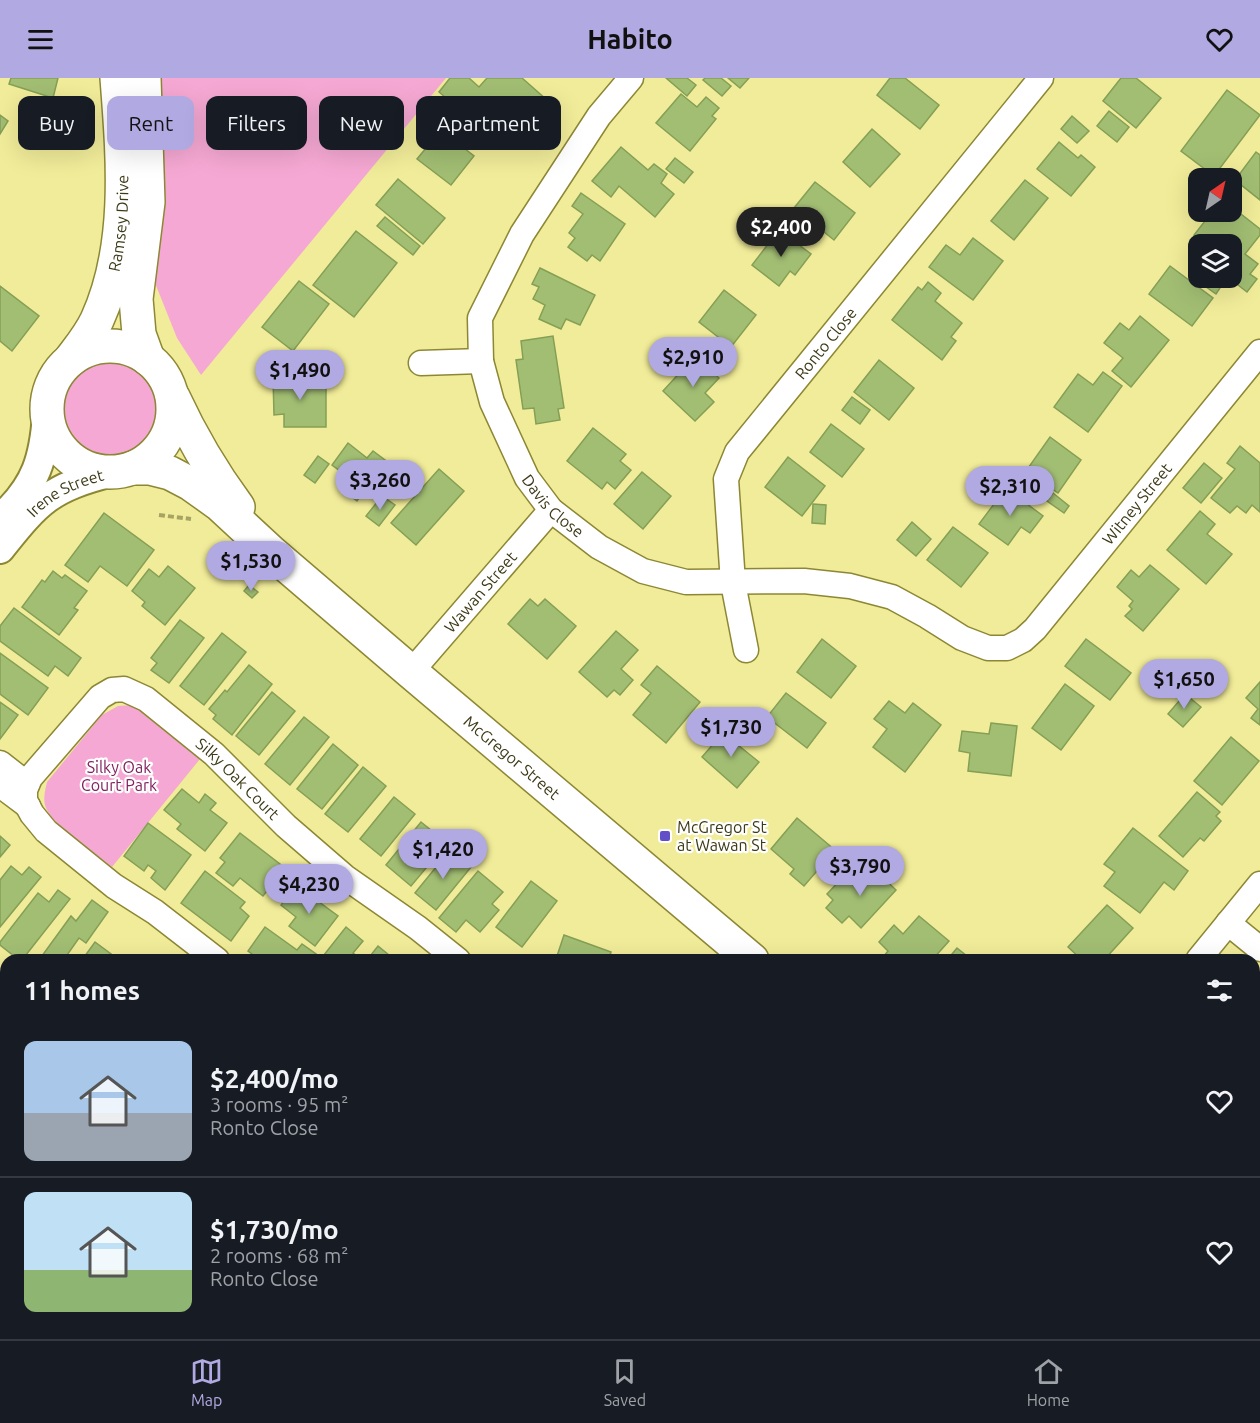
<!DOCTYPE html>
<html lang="en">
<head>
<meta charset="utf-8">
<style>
	body { margin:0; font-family:Ubuntu,sans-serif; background:#20242c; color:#f1f3f6; height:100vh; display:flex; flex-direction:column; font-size:22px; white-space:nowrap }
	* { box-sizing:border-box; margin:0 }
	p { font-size:20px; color:#9ea1a6 }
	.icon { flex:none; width:33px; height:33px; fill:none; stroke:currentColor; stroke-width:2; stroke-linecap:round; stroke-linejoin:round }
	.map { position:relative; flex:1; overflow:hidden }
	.sheet { position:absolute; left:0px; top:876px; width:1260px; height:386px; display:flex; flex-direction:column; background:#171b24; border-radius:18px 18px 0 0; box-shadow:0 6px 24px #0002 }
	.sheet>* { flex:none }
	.guide { position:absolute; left:18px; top:18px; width:600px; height:54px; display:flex; gap:12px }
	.needle { width:39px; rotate:34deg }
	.tools { position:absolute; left:1188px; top:90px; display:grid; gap:12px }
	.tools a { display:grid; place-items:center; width:54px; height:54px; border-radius:12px; background:#171b24; box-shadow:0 6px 24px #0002; font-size:30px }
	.price { position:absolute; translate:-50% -51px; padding:0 14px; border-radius:21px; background:#b1a9e1; color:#111; font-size:20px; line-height:39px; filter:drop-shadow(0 2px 3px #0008) }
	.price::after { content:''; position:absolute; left:50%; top:36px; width:18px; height:14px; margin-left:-9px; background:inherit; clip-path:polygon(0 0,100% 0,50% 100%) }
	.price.on { background:#222; color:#fff }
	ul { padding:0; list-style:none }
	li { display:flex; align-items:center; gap:18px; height:150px; padding:0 24px }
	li+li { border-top:2px solid #363941 }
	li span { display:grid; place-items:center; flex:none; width:168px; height:120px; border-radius:12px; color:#555 }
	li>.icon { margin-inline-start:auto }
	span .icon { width:72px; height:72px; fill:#fffc; stroke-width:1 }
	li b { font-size:26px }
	h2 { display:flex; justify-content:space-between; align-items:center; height:72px; padding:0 24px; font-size:26px }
	.chip { padding:0 21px; border-radius:12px; background:#171b24; box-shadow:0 6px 24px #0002; font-size:21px; line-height:54px }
	.chip.on { background:#b1a9e1; color:#111 }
	header { display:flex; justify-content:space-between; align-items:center; height:78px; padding:0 24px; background:#b1a9e1; color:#111; font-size:27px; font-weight:700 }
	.tab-bar { display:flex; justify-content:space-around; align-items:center; height:84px; border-top:2px solid #363941; background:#171b24; font-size:16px; color:#9ea1a6 }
	.tab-bar a { display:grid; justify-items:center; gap:3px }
	.tab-bar .on { color:#b1a9e1 }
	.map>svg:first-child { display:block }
	.green { fill:#f5a8d3 }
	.building { fill:#a2be73; stroke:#859f55; stroke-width:1.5 }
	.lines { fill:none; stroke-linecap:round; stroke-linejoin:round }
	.minor-casing { stroke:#8d8734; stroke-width:27 }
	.tertiary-casing { stroke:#8d8734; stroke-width:32 }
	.secondary-casing { stroke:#8d8734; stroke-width:36 }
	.path { stroke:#a7a364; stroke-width:4; stroke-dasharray:6 3; stroke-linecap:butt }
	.minor { stroke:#fff; stroke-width:24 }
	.tertiary { stroke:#fff; stroke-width:28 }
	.secondary { stroke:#fff; stroke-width:33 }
	.tree { fill:#b37c79 }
	.poi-dot { fill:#624fc8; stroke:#fff; stroke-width:2 }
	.labels { text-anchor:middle; stroke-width:4.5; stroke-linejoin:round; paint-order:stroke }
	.street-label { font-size:16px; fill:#3d3a18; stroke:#fff }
	.park-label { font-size:16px; fill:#81205f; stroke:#fff }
	.poi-label { font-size:16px; fill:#3d3a18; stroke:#fff; text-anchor:start }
</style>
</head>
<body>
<header><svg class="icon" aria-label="menu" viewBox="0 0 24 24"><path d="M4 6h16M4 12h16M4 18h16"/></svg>Habito<svg class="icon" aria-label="heart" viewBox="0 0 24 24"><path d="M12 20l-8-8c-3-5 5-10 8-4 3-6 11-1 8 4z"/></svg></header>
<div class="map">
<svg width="1260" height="1261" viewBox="0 0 1260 1261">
	<rect width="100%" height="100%" fill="#f1ec99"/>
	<g class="green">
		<polygon points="158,0 446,0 201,297 177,260 151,195"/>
		<path d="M111,276C147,280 171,315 156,348C126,415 31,363 70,299C79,283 94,277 111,276Z"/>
		<path d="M132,627L145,632L200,681L112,789C95,775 56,750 47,732C42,723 45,713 47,704L102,637L118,628Z"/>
		<polygon points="6,1165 6,1251 0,1258 0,1172"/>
	</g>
	<g class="building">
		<polygon points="11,0 58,0 53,20 9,6"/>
		<polygon points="450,0 469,0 479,9 487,0 522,0 547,22 528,44 514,32 490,58 439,14"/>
		<polygon points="666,0 687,0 696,7 687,18"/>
		<polygon points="705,0 721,0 731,8 722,18 703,2"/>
		<polygon points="728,0 749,0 740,10"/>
		<polygon points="890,0 905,0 939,27 920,51 877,17"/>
		<polygon points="1121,0 1136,0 1161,20 1136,50 1103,23"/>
		<polygon points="1227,12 1260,37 1214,98 1181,73"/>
		<polygon points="681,16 697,29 706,19 719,30 712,38 716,41 690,73 656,45"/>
		<polygon points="1109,33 1129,49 1117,64 1097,48"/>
		<polygon points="0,37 8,43 0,56"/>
		<polygon points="1072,38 1089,53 1077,65 1061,51"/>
		<polygon points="872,51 900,76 870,109 843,84"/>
		<polygon points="437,57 447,65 451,60 474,78 451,107 417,81"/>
		<polygon points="1059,64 1078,80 1081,77 1095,89 1071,118 1037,91"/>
		<polygon points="621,69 648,92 654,86 667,96 661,105 674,116 655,139 619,108 611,119 592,103"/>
		<polygon points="1256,74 1260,77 1260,122 1235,102"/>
		<polygon points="675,80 693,94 684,105 666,91"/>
		<polygon points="398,101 445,140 423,166 376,127"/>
		<polygon points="1025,102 1048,120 1014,162 991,143"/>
		<polygon points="815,104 855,135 834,162 794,130"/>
		<polygon points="581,115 625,146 600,183 592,177 587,183 568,169 575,160 569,155 583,136 572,128"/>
		<polygon points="1232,129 1260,151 1260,157 1245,176 1258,186 1250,196 1257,201 1247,214 1229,200 1232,200 1232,191 1234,188 1232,185 1232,166 1206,166 1194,157 1212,134 1232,134"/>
		<polygon points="385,139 420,168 413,177 377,148"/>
		<polygon points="779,152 811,176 795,197 790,193 779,208 752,187"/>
		<polygon points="356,153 397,185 354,239 313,207"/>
		<polygon points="973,160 1003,183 973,222 929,189 946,167 960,177"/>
		<polygon points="1170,188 1213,220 1192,248 1149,216"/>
		<polygon points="540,190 595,217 580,247 566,241 561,251 539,241 545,227 533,221 539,209 532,206"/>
		<polygon points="1198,196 1198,200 1226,201 1216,216 1195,201"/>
		<polygon points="299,203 329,226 293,273 262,249"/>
		<polygon points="928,204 941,215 935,223 962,245 951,259 956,263 942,282 892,242 918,209 922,212"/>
		<polygon points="0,208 39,238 12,273 0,263"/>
		<polygon points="724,212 756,237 731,269 699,244"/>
		<polygon points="1140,238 1169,262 1131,309 1112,293 1123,280 1104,265 1120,245 1129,252"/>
		<polygon points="553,258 564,330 558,331 560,342 536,346 534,330 523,331 516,282 523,281 521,263"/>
		<polygon points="695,278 719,300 705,315 714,324 695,343 663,313"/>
		<polygon points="879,282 914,310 889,342 854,314"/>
		<polygon points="1103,294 1122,308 1088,354 1054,329 1078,296 1093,307"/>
		<polygon points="314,298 315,306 326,306 326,349 284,349 284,336 274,337 273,299"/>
		<polygon points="852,319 870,332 860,346 842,332"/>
		<polygon points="831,346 864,371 842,399 810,374"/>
		<polygon points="593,350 626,376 620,383 631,392 615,411 607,404 602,411 567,383"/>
		<polygon points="1050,359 1081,382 1058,415 1026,393"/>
		<polygon points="348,365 367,380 373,373 393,388 370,419 363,414 357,423 340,410 348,399 332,387"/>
		<polygon points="1240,368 1260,385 1260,434 1252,427 1246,435 1237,428 1230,435 1211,420 1235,391 1227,385"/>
		<polygon points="318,378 329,386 315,405 304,397"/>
		<polygon points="788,379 825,408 802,438 765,409"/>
		<polygon points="1204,385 1222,400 1201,425 1183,410"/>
		<polygon points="439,391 464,413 416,467 391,445"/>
		<polygon points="642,394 671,418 643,451 614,426"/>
		<polygon points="1006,410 1043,438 1030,455 1021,449 1008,467 979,446"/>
		<polygon points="1053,415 1069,428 1064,435 1047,423"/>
		<polygon points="382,418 395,427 379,448 366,438"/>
		<polygon points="813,426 826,427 825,446 812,445"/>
		<polygon points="1200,433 1215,446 1207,456 1232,476 1206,506 1167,472"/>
		<polygon points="104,435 154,472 127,508 100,488 88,504 65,487"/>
		<polygon points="912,444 931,461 916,478 897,462"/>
		<polygon points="953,449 988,475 961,509 927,482"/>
		<polygon points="1150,487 1179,511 1143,553 1125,538 1132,531 1129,528 1133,523 1117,509 1131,492 1139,499"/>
		<polygon points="168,488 195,510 165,547 142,528 145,524 132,513 149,491 159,499"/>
		<polygon points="53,493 62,500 65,497 87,513 74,530 78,532 59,557 22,529 42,502 45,504"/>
		<polygon points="249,507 258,514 252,520 244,513"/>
		<polygon points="530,521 538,528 545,521 576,548 547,581 508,546"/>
		<polygon points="14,530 81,580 68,598 55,588 48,598 0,563 0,548"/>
		<polygon points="180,542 204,560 169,605 151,592 157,585 151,580"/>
		<polygon points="616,553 638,572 621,591 633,602 620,617 614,612 607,619 579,594"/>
		<polygon points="222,555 246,574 204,627 180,608"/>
		<polygon points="822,561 856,588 831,620 797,594"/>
		<polygon points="1086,561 1131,595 1110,622 1065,588"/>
		<polygon points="0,575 48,610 28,637 0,616"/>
		<polygon points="249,587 272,606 232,657 213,641 216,637 209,631 225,612 227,614"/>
		<polygon points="657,588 700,624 666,665 633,637 651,615 641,607"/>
		<polygon points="1260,604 1260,647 1251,640 1258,631 1246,620"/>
		<polygon points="1065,606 1094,628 1061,672 1032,650"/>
		<polygon points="272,614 295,633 259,677 236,658"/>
		<polygon points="786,615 826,645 807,670 767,639"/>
		<polygon points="1185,616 1201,629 1183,649 1168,636"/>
		<polygon points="889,623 905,635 913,625 941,647 905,694 873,669 887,651 874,641"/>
		<polygon points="0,624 18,637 0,661"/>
		<polygon points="304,639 329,659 290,707 265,686"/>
		<polygon points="991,645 1017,648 1011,698 968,693 970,675 959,673 962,653 989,656"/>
		<polygon points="729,648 744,660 738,667 759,684 737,710 702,679"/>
		<polygon points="1231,659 1259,683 1222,727 1194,703"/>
		<polygon points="333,666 358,687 322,731 297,711"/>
		<polygon points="363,689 386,708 348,754 325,736"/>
		<polygon points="182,711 199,725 205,716 216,725 210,732 227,745 205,773 177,751 181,746 164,732"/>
		<polygon points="1197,714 1220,734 1216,738 1221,743 1204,763 1200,760 1183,779 1159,758"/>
		<polygon points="394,719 415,736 381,778 360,761"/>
		<polygon points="797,740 835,772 804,808 790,796 794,791 771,771"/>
		<polygon points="421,744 447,765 411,808 386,787"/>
		<polygon points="148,745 191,777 165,812 151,800 156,793 148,787 144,793 124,778"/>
		<polygon points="1133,750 1188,793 1174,812 1164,804 1140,835 1104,808 1115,794 1104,786"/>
		<polygon points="240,755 285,790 263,818 240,800 233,808 216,795 225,784 220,780"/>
		<polygon points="0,758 10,767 0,779"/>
		<polygon points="450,772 471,789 436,832 415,815"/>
		<polygon points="869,786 896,812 861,850 849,838 842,845 826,830 833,822 827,816 843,799 850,806"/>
		<polygon points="11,788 22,797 29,789 41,799 0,849 0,802"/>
		<polygon points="205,793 245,824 240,830 249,838 231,863 181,825"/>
		<polygon points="478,793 503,814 492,826 499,832 480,854 466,842 456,854 439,840"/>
		<polygon points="531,803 557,823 522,869 496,849"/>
		<polygon points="296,807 338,838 315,868 289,848 296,839 281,827"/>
		<polygon points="58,812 70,821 22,882 19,882 0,867 0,864 38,815 49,824"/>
		<polygon points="92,822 108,834 86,865 79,860 67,877 74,882 39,882 71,838 76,843"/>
		<polygon points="1107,827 1133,850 1104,882 1082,882 1068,869"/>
		<polygon points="919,838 949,863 932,882 888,882 884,878 888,873 879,864 894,847 903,856"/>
		<polygon points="265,849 297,872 302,866 316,876 311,882 260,882 248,873"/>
		<polygon points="346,849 363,863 353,875 361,881 320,882"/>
		<polygon points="564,857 611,874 609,882 569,882 557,878"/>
		<polygon points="95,864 111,876 106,882 82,882"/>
		<polygon points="378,868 395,882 367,882"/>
		<polygon points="957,870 972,882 947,882"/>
		<polygon points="6,922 6,961 0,957 0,929"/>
		<polygon points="0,963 6,968 6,994 0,989"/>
		<polygon points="0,1031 6,1036 6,1063 0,1070"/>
		<polygon points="1259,1127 1260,1127 1260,1168 1254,1162 1254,1132"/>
		<polygon points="87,1256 181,1256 177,1261 156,1261 151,1257 147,1261 83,1261"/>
		<polygon points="361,1256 432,1256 427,1261 413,1261 410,1259 409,1261 357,1261"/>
		<polygon points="649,1256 679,1256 675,1261 645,1261"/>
		<polygon points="917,1256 970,1256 965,1261 923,1261"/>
	</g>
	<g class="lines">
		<g class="minor-casing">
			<g id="minor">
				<path id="s1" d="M631,0L599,38L522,156L480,240L481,283L492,324L527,400L551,432L599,469L643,493L686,504L804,503L850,508L892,519L927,538L962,560L988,570H1007L1023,562L1035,551L1260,274"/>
				<polyline points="421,285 481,283"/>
				<path id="s2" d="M746,572L733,505L726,401L737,374L1041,0"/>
				<path id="s3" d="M411,594L551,432"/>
				<polyline points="0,685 27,706"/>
				<polyline points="0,707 28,728"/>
				<polyline points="1228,845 1260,871"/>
				<path id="s4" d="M217,882L155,834L114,808L46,753L32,736L25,723V712L30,700L100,619L112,612L124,611L146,621L214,676L286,748L345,799L418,850L458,882"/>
				<polyline points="1198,882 1260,806"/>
				<polyline points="1057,1261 1061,1256"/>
			</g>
		</g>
		<g class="tertiary-casing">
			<g id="tertiary">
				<path d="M4,437C36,407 44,380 47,337"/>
				<path id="s5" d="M0,471C39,422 50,410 112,394"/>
			</g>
		</g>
		<g class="secondary-casing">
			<g id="secondary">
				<polyline points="144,0 148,124 136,221 139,256 148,281"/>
				<circle cx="110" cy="331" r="63"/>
				<path id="s6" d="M71,281C80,269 90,257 97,242C131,168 123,79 117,0"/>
				<path d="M173,319C191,358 212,394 238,429"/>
				<path id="s7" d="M133,390H150L170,395L191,406L219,426L272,475L411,594L752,882"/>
				<polyline points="1166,1256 1173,1261"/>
				<polyline points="1205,1256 1211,1261"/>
			</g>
		</g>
		<polyline class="path" points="159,437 191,441"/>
		<use href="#minor" class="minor"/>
		<use href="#tertiary" class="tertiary"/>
		<use href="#secondary" class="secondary"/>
	</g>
	<circle class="tree" cx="163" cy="38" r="9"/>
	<rect class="poi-dot" x="659" y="752" width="12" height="12" rx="3"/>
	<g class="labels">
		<g class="street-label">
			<text dy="6" stroke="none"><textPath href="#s6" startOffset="147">Ramsey Drive</textPath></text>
			<text dy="6" stroke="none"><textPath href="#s2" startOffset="342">Ronto Close</textPath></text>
			<text dy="6" stroke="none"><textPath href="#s5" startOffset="88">Irene Street</textPath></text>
			<text dy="6" stroke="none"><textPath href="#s1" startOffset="492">Davis Close</textPath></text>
			<text dy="6" stroke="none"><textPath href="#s1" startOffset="1180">Witney Street</textPath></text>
			<text dy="6" stroke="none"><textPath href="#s3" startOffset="106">Wawan Street</textPath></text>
			<text dy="6" stroke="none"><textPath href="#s7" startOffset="483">McGregor Street</textPath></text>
			<text dy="6" stroke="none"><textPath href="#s4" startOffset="554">Silky Oak Court</textPath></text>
		</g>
		<g class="park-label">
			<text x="119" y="695">Silky Oak<tspan x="119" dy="18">Court Park</tspan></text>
		</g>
		<g class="poi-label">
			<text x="677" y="755">McGregor St<tspan x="677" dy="18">at Wawan St</tspan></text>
		</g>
	</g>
</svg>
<div class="tools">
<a><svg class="needle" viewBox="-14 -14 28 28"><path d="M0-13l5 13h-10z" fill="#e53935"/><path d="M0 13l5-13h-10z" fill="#9ea1a6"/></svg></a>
<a><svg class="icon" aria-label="layers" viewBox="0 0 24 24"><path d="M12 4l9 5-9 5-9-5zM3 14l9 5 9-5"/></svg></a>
</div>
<b class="price on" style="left:781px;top:180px">$2,400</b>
<b class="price" style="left:693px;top:310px">$2,910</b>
<b class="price" style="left:300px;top:323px">$1,490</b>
<b class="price" style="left:380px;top:433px">$3,260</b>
<b class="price" style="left:1010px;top:439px">$2,310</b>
<b class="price" style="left:251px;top:514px">$1,530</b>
<b class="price" style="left:1184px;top:632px">$1,650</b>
<b class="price" style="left:731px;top:680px">$1,730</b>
<b class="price" style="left:443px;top:802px">$1,420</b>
<b class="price" style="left:860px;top:819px">$3,790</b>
<b class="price" style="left:309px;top:837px">$4,230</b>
<div class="guide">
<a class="chip">Buy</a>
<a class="chip on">Rent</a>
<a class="chip">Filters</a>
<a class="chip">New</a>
<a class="chip">Apartment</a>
</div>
<section class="sheet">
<h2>11 homes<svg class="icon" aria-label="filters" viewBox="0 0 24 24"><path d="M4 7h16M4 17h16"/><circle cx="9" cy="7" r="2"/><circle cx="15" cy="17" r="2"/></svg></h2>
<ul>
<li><span style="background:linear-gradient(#a9c7e8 60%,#9aa5b1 0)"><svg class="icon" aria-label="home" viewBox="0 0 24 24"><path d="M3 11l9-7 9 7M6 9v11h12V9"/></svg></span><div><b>$2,400/mo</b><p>3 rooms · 95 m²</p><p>Ronto Close</p></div><svg class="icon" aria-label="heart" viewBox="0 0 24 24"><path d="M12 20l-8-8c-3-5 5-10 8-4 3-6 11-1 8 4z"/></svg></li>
<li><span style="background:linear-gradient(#bfe0f5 65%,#8fb573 0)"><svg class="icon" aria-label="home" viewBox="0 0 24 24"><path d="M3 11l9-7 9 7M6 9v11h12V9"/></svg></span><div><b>$1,730/mo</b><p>2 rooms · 68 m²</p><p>Ronto Close</p></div><svg class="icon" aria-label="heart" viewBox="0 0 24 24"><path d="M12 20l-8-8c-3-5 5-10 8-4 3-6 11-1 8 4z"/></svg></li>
</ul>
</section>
</div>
<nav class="tab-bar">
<a class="on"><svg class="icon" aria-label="map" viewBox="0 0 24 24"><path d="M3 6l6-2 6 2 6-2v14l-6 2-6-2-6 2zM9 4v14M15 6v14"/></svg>Map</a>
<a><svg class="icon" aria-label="saved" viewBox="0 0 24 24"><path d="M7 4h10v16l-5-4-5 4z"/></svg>Saved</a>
<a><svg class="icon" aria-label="home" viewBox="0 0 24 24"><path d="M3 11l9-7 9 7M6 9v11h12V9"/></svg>Home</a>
</nav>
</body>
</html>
